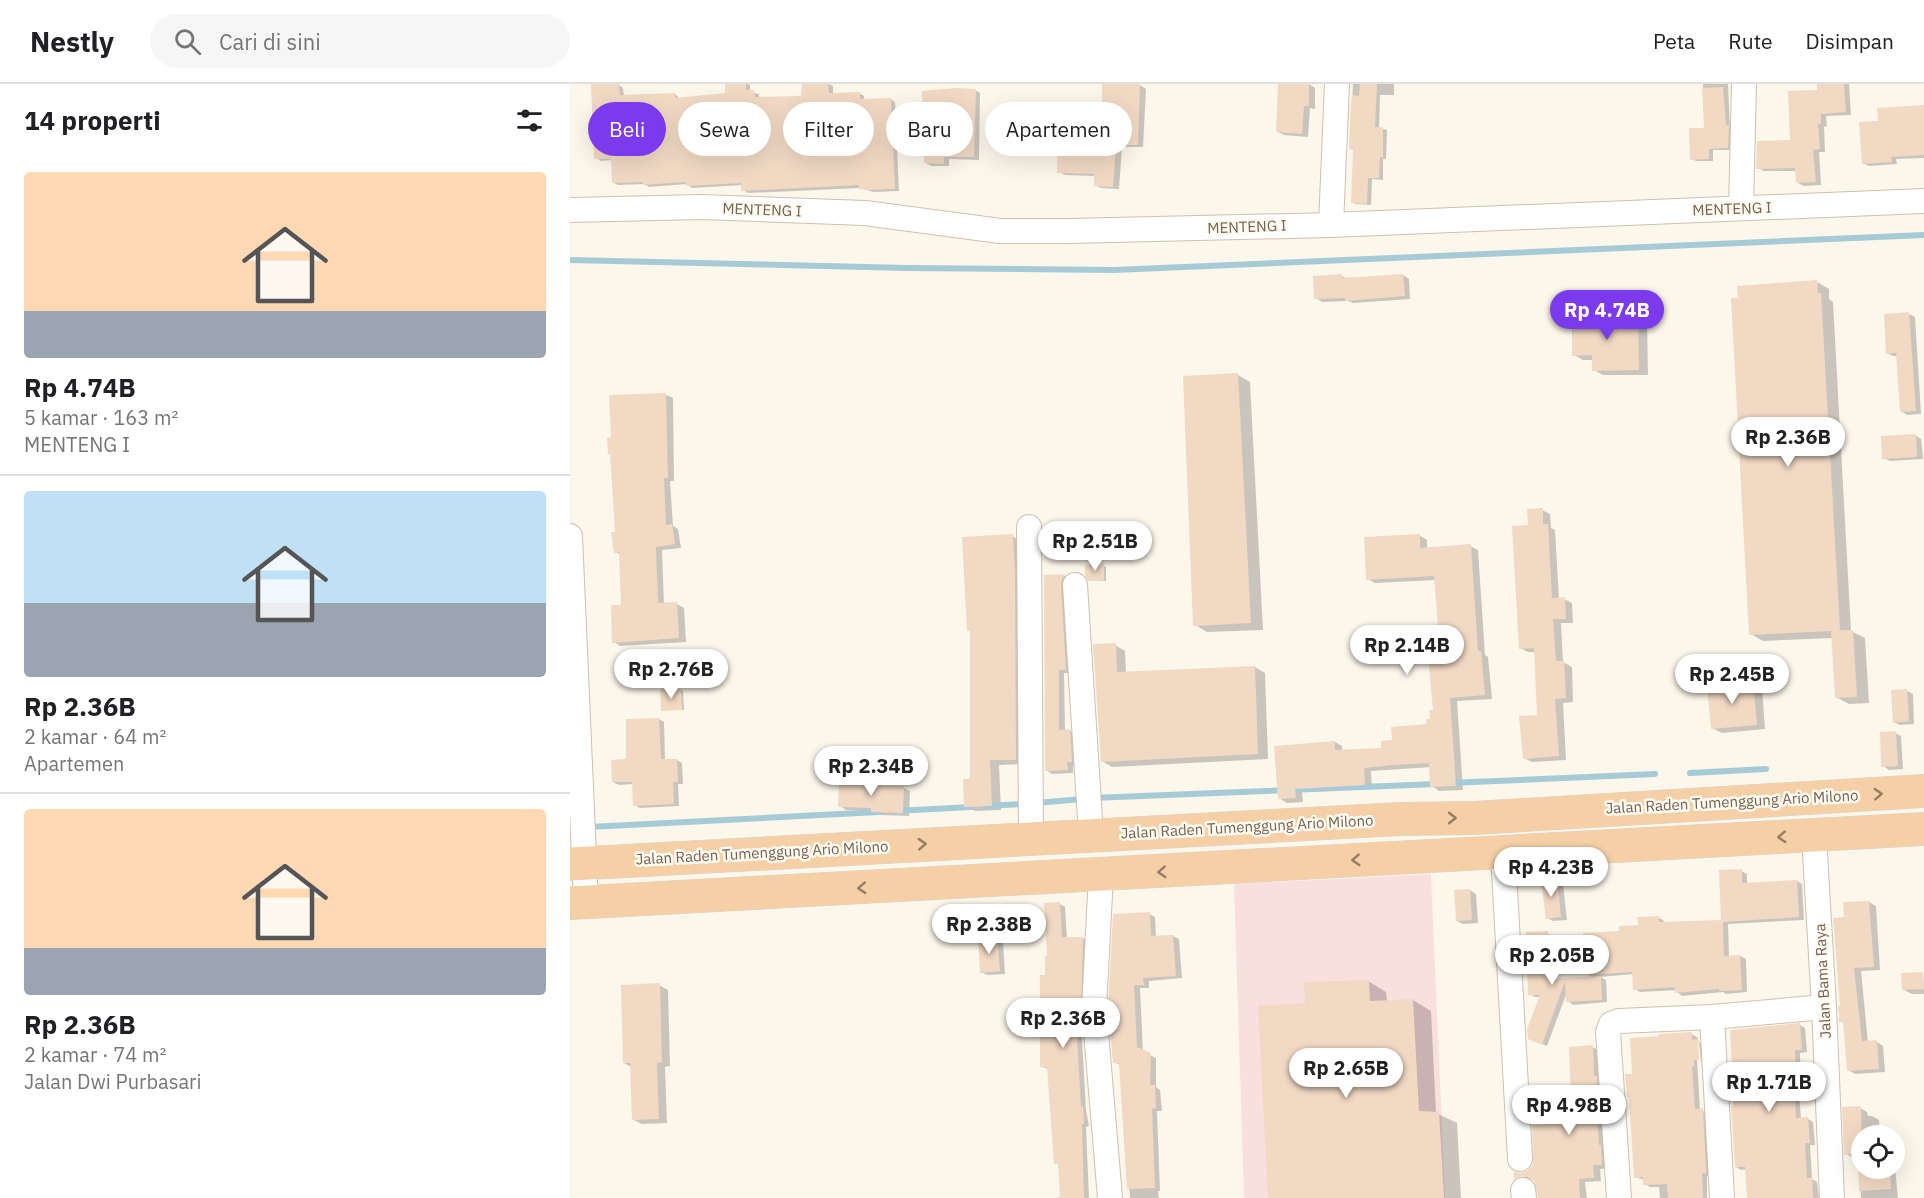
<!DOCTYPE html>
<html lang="id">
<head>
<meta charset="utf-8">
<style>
	body { margin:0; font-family:"IBM Plex Sans",sans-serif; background:#f6f6f6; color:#202124; height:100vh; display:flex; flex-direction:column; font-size:22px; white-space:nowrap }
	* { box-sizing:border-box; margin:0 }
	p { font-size:20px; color:#757577 }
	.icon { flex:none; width:33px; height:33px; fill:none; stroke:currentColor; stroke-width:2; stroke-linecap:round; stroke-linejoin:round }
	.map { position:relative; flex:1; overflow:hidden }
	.sheet { display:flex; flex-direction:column; background:#fff; width:570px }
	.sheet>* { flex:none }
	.guide { position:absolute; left:18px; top:18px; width:570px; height:54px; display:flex; gap:12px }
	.controls { position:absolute; left:1281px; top:1041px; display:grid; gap:12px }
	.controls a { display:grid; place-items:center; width:54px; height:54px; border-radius:50%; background:#fff; box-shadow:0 6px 24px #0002; font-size:30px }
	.price { position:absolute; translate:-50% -51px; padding:0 14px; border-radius:21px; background:#fff; color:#222; font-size:20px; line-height:39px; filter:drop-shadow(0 2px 3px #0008) }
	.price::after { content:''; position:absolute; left:50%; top:36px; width:18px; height:14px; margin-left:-9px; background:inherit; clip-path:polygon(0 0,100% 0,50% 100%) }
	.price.on { background:#7c3aed; color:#fff }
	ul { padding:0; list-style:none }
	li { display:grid; align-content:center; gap:12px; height:318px; padding:0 24px }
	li+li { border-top:2px solid #e0e0e0 }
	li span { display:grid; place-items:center; height:186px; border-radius:6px; color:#555 }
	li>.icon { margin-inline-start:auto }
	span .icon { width:108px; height:108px; fill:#fffc; stroke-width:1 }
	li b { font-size:26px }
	h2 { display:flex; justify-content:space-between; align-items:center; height:72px; padding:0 24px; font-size:26px }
	.tag { padding:0 21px; border-radius:27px; background:#fff; box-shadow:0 6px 24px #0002; font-size:21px; line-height:54px }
	.tag.on { background:#7c3aed; color:#fff }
	header { display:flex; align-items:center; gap:36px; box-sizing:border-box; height:84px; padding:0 30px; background:#fff; border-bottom:2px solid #e0e0e0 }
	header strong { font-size:28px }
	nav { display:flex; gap:33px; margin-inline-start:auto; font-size:21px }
	.search { width:420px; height:54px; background:#f6f6f6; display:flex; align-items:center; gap:15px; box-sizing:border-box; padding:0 21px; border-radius:33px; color:#757577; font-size:22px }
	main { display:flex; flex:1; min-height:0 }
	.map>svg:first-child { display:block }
	.medical { fill:#fadfdf }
	.shadow { fill:#0003 }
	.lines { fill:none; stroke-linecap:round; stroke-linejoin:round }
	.stream { stroke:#a6cbd7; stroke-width:6 }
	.building { fill:#f1d9c4 }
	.minor-casing { stroke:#cec0b0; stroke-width:26 }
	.trunk-casing { stroke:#d9d2cd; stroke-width:34 }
	.minor { stroke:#fff; stroke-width:24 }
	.trunk { stroke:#f5d0a6; stroke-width:33 }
	.oneway { stroke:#967c64 }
	.labels { text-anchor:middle; stroke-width:5; stroke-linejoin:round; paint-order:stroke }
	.street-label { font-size:15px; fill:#77604e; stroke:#fefbf2 }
</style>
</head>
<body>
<header>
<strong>Nestly</strong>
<div class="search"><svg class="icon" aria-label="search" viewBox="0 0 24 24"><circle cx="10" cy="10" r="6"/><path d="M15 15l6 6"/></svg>Cari di sini</div>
<nav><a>Peta</a><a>Rute</a><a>Disimpan</a></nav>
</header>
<main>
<section class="sheet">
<h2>14 properti<svg class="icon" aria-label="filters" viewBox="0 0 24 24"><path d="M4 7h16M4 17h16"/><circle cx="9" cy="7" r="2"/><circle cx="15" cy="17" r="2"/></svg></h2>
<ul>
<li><span style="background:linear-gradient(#ffd9b3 75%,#9aa5b1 0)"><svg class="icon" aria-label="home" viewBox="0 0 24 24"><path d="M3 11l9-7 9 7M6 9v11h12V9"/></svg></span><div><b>Rp 4.74B</b><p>5 kamar · 163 m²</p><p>MENTENG I</p></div></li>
<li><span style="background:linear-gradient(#bfe0f5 60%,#9aa5b1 0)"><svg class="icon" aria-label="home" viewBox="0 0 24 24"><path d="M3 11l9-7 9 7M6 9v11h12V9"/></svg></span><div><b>Rp 2.36B</b><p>2 kamar · 64 m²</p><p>Apartemen</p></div></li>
<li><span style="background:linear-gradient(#ffd9b3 75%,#9aa5b1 0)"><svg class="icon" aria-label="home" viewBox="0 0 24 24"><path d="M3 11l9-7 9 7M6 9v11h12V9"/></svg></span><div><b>Rp 2.36B</b><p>2 kamar · 74 m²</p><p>Jalan Dwi Purbasari</p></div></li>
</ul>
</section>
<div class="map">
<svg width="1354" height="1114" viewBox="0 0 1354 1114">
	<rect width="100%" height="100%" fill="#fcf7eb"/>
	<polygon class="medical" points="861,790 875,1114 674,1114 664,800"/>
	<g class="shadow">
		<polygon points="156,0 178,0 180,1 180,8 189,10 189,15 231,13 233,0 259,0 263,2 263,10 289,9 294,12 294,17 321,15 325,18 329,107 303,108 290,104 178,109 173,106 173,101 122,104 117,100 79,103 74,100 48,101 44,99 42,76 31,77 26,74 49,1 53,4 54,13 105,10 110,15 157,11"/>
		<polygon points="709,0 739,0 745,4 745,25 740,24 738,53 714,51 708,48"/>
		<polygon points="783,0 824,0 824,11 810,11 809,44 817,46 816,75 813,75 813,96 802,95 801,121 786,120 782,118 785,67 780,63"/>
		<polygon points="1133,0 1158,0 1160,44 1163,45 1162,66 1143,66 1143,77 1126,77 1122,75 1135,45"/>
		<polygon points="1248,0 1279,0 1281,31 1256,32 1257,42 1254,43 1255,68 1249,68 1251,101 1234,102 1228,99 1227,87 1194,87 1188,84 1222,57 1249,7"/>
		<polygon points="533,1 570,1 576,5 573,63 552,63 549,105 531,104 525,101 526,92 495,91 489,88 526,49 533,20"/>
		<polygon points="405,6 410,9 409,76 379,75 379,82 361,82 356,79"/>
		<polygon points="1354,23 1354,74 1326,75 1327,80 1299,82 1293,79 1310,38 1309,25"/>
		<polygon points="833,191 839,195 840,215 783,219 778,217 752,218 746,214 772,192 778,195"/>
		<polygon points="1247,198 1259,205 1259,215 1263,218 1281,547 1295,554 1299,619 1279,620 1266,613 1263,554 1193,557 1181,550"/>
		<polygon points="1339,230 1345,233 1351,330 1337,331 1331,327 1328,272 1323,272 1317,269"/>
		<polygon points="1068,232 1077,237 1078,291 1033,291 1024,286 1023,276 1013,276 1004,271"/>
		<polygon points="668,291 680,298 693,546 637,548 625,541"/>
		<polygon points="96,311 103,314 104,397 100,397 103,442 108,445 111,464 92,466 94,520 107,520 114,524 116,558 50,562 44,558 52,522 51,471 46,468 47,449"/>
		<polygon points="1345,351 1351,355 1353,375 1320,377 1314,374"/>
		<polygon points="972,426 980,430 981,444 985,446 989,515 994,515 1002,519 1003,539 991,539 993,578 1002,583 1003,618 993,619 996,676 962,678 954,674 968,633 966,568 958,568 950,564 959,443"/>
		<polygon points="849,451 857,456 857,465 900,462 908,466 915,571 918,573 922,615 887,617 893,706 869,707 862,702 861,683 801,687 802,705 732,708 733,718 717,719 709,714 765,658 772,662 772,667 813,665 824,657 858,642 864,627 871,571 866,496 805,499 798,495"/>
		<polygon points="442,452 451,457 455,680 429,681 431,726 405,727 395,722"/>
		<polygon points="533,482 536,483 536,497 519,496"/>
		<polygon points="496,492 501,495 502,589 494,589 495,647 500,647 506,650 508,681 503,681 503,689 482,690 476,686 475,493"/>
		<polygon points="545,561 555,567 556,589 685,583 695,589 698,675 542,683 532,677"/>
		<polygon points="1182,599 1192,604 1195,645 1152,649 1142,644"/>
		<polygon points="110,606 113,607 114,626 92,626"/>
		<polygon points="1337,607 1343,610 1344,640 1330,641 1324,638"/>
		<polygon points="89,635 94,638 95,677 107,676 112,679 113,700 108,700 109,722 70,724 65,721 63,700 49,701 43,698"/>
		<polygon points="1325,649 1331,652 1333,685 1319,686 1313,682"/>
		<polygon points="297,698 303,702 334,704 340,707 339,732 309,731 303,726 276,726 270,722"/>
		<polygon points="1171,787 1177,790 1177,800 1227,797 1232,800 1234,836 1158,840 1159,873 1170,872 1176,875 1177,908 1156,910 1153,908 1112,912 1107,908 1107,906 1070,908 1065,905 1064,890 1030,893 1036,896 1037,918 1003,921 998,917 997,908 977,962 965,957 971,913 965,913 960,910 977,849 982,852 984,896 1023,894 1017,890 1051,848 1069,843 1088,833 1094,837 1094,839 1153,838"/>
		<polygon points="987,796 993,799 997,836 983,837 977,834"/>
		<polygon points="900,806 906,810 908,839 893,840 887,837"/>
		<polygon points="1299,818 1306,822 1310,886 1291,887 1298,959 1307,958 1313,962 1315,988 1285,990 1278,986 1275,940 1271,937 1271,923"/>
		<polygon points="490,820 495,823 497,855 513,854 518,857 515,937 511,937 516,1026 519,1042 516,1043 519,1114 485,1114 492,1113 490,1081 486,1079 479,985 472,983 477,893"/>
		<polygon points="579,830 585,833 586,853 603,852 609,855 612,894 579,897 579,904 570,904 573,968 586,974 586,1003 590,1006 592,1027 587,1027 590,1107 588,1107 589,1114 560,1114 550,981 544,978"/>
		<polygon points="427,855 433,858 435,890 417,891 411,888"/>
		<polygon points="1353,890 1354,910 1342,910 1334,906"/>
		<polygon points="798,897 816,908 817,917 843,916 861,927 866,1029 887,1039 891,1114 700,1114"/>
		<polygon points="89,901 98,906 100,982 95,983 97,1039 72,1040 64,1036 61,983 54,979"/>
		<polygon points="1230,941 1235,944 1237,968 1230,969 1231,996 1228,996 1231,1035 1238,1035 1243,1038 1245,1061 1240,1061 1242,1095 1247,1098 1249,1114 1178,1114 1177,1085 1171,1086 1166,1083 1165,1023"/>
		<polygon points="1121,950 1127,953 1129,958 1126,958 1130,1026 1138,1029 1141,1092 1137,1092 1137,1114 1090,1114 1089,1103 1080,1103 1075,1100 1075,1096 1065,1093 1061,1014 1058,1012 1064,991"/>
		<polygon points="1129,958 1133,960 1134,978 1131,978"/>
		<polygon points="1022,963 1030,967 1039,1084 1030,1085 1031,1097 1015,1098 1017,1114 969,1114 965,1096 959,1095 951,1091 958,1088 1003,1040"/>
		<polygon points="1290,1024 1297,1028 1298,1032 1302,1032 1309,1036 1310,1052 1292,1052 1292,1084 1324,1084 1324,1074 1328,1114 1291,1114 1289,1074 1283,1074 1276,1070"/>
	</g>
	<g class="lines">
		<g class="stream">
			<polyline points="0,176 337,184 544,186 1354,151"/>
			<polyline points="1120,689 1196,685"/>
			<polyline points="879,699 1085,690"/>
			<polyline points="522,714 866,700"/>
			<polyline points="466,719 512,715"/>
			<polyline points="415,722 455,720"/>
			<polyline points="325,727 401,723"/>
			<polyline points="19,743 309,728"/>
		</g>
	</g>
	<g class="building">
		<polygon points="21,0 49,0 50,11 105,9 105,14 155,9 155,0 176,0 176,6 184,6 185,13 231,12 232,0 258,0 259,9 290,8 290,15 321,14 325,105 297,106 289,105 289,101 171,107 171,99 116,102 116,98 73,101 73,98 42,99 41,75 24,75"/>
		<polygon points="532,0 570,0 568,61 546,61 543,103 524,102 524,90 487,89 488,46 525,47 526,18 532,19"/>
		<polygon points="708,0 739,0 739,22 734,22 732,50 706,48"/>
		<polygon points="790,0 807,0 805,43 813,43 813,74 810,73 809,94 798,94 797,120 781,119 783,66 780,66 779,63 781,18 782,11 789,12"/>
		<polygon points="1247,0 1274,0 1276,28 1251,30 1251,40 1248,40 1250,65 1243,66 1246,98 1226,99 1225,84 1186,85 1187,57 1220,56 1218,7 1247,6"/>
		<polygon points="1153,3 1156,41 1159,41 1158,64 1139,65 1139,75 1120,76 1119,44 1134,44 1132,4"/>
		<polygon points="385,4 406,5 404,73 374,73 374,80 354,79 352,7"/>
		<polygon points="1354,21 1354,71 1321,73 1322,78 1292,80 1289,38 1308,37 1307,24"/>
		<polygon points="772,190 772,194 833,190 835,212 775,217 775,214 744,215 743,192"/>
		<polygon points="1247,196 1248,209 1251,209 1270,546 1283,546 1287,613 1265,614 1261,547 1179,551 1161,214 1168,214 1167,202"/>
		<polygon points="1339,228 1346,327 1330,328 1326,269 1316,270 1314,230"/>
		<polygon points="1068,230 1069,286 1022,287 1022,271 1002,272 1002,231"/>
		<polygon points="668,289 681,539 623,542 613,292"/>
		<polygon points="96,309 98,394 94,394 96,441 102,440 105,460 86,463 88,519 107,518 109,554 42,559 41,521 51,521 49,468 44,469 41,448 45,448 40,370 38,370 37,354 41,353 39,311"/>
		<polygon points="1346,350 1347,373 1312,375 1311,352"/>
		<polygon points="973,424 973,440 978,440 982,514 995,513 996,535 983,535 986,577 994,577 996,614 985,615 989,672 953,675 949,632 967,631 964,564 949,565 942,442 958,441 957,425"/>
		<polygon points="443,450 445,490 446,676 420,676 422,722 394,723 393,695 400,695 400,547 397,547 392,453"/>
		<polygon points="850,450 850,464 901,460 908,567 911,567 915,611 880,614 886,702 860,703 859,679 823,681 794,684 795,701 725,705 726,714 708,715 704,662 765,657 765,666 811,664 811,657 822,656 821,643 857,640 856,635 860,635 859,626 863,626 858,571 870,570 864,492 796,496 794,453"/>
		<polygon points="534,480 534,496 518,497 515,492 515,481"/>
		<polygon points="496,490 492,495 491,502 496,586 489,586 489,646 500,645 502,678 497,678 498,686 475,687 474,491"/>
		<polygon points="546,559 547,588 685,582 688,670 531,678 523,560"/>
		<polygon points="1183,597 1187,641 1141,645 1137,602"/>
		<polygon points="90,605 111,605 112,626 91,627"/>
		<polygon points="1337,605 1339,637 1323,639 1321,606"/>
		<polygon points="89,634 91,675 107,675 108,698 103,698 104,720 63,722 62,698 42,698 41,676 56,675 56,635"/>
		<polygon points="1326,647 1328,682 1311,683 1310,648"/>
		<polygon points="269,696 298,697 298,701 334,702 333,729 301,728 301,724 268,723"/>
		<polygon points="1172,785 1172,799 1227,796 1229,833 1153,838 1154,872 1170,871 1172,906 1149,907 1149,905 1105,909 1105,903 1063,906 1062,888 1015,891 1013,849 1049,847 1049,842 1068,841 1067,833 1089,832 1089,838 1151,836 1149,786"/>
		<polygon points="987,794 991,833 976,835 971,796"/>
		<polygon points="900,805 902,836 886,837 884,806"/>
		<polygon points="1299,817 1304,883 1284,884 1292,957 1307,956 1309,985 1277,987 1273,938 1269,938 1269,931 1268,922 1270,922 1263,834 1274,833 1273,818"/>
		<polygon points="490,818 492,853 513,853 511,935 506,935 511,1023 513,1022 514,1040 512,1040 514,1114 490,1114 488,1080 484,1080 477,983 470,983 470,891 475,891 475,872 477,872 474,819"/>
		<polygon points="580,828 581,852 603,851 606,892 573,894 574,901 564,901 567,963 581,969 580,1001 585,1001 586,1024 582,1025 585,1104 557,1105 549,979 543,979 538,924 543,830"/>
		<polygon points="978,847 979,895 1031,892 1032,916 996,918 995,897 972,961 958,955 957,945 970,911 958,911 956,848"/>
		<polygon points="427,853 430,887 410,889 408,854"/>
		<polygon points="1353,888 1354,905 1332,906 1331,889"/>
		<polygon points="799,896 800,917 843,915 849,1027 869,1028 874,1114 698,1114 688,922 735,919 734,898"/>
		<polygon points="90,899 92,978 87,979 89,1035 62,1036 60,979 53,979 51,901"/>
		<polygon points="1230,939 1232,966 1225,966 1226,994 1224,994 1226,1034 1238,1033 1240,1059 1235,1059 1237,1094 1242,1094 1243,1114 1177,1114 1175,1083 1165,1083 1161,1022 1164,1022 1160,946"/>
		<polygon points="1122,948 1122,956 1128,955 1129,976 1124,976 1124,982 1122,983 1125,1025 1133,1024 1136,1085 1136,1089 1132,1089 1133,1114 1098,1114 1097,1100 1073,1101 1073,1093 1064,1094 1059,1013 1057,1013 1055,990 1062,990 1060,954 1089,952 1089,950"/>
		<polygon points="1023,961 1024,992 1027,992 1028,1015 1026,1018 1029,1061 1031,1061 1032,1081 1023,1081 1024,1094 1009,1095 1010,1114 968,1114 964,1097 958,1093 952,1092 944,1095 944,1088 951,1089 957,1087 963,1081 962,1041 1002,1039 999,963"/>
		<polygon points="1291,1022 1292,1069 1274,1071 1272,1023"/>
		<polygon points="1288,1084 1320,1084 1321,1105 1289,1107"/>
	</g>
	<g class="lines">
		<g class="minor-casing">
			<g id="minor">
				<polyline points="1171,124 1174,0"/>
				<polyline points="0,126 131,123 295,129 430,147 499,147 761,141 1354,117"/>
				<polyline points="761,141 767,0"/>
				<polyline points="459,443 461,754"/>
				<polyline points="0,452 16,818"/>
				<polyline points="505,501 521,751"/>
				<polyline points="1244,752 1254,923 1262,1114"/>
				<polyline points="933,769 950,1075"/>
				<polyline points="531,791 524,924 540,1114"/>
				<polyline points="1142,933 1152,1114"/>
				<polyline points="953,1106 954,1114"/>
				<polyline points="1049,1114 1038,948 1041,940 1049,937 1142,933 1254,923"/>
			</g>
		</g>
		<g class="trunk-casing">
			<g id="trunk">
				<polyline points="0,780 831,735 904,734 1354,707"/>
				<polyline points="0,819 1354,745"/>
			</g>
		</g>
		<use href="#minor" class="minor"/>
		<use href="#trunk" class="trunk"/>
	</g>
	<defs><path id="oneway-chevron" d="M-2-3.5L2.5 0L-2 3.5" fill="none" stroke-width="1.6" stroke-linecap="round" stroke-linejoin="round" transform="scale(1.5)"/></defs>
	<g class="oneway">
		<use href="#oneway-chevron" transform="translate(1308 710) rotate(-3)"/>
		<use href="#oneway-chevron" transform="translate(882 734)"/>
		<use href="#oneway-chevron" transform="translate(1212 753) rotate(177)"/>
		<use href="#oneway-chevron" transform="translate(352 760) rotate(-3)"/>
		<use href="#oneway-chevron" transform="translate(786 776) rotate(176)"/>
		<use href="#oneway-chevron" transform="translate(592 788) rotate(177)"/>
		<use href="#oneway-chevron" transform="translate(292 804) rotate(177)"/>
	</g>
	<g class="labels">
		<g class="street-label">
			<text transform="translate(1162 125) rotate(-2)" y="5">MENTENG I</text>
			<text transform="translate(192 126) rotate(2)" y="5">MENTENG I</text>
			<text transform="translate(677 143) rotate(-2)" y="5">MENTENG I</text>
			<text transform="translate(1162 718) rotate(-3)" y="5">Jalan Raden Tumenggung Ario Milono</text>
			<text transform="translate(677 743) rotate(-3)" y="5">Jalan Raden Tumenggung Ario Milono</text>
			<text transform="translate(192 769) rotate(-3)" y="5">Jalan Raden Tumenggung Ario Milono</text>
			<text transform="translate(1253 897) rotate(-93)" y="5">Jalan Bama Raya</text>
		</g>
	</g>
</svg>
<div class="controls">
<a><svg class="icon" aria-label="locate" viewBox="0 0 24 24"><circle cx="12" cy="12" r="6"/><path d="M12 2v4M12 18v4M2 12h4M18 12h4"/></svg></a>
</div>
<b class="price on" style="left:1037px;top:257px">Rp 4.74B</b>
<b class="price" style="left:1218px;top:384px">Rp 2.36B</b>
<b class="price" style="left:525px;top:488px">Rp 2.51B</b>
<b class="price" style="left:837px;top:592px">Rp 2.14B</b>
<b class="price" style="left:101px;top:616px">Rp 2.76B</b>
<b class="price" style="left:1162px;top:621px">Rp 2.45B</b>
<b class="price" style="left:301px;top:713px">Rp 2.34B</b>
<b class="price" style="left:981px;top:814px">Rp 4.23B</b>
<b class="price" style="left:419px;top:871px">Rp 2.38B</b>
<b class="price" style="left:982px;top:902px">Rp 2.05B</b>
<b class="price" style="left:493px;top:965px">Rp 2.36B</b>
<b class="price" style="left:776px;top:1015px">Rp 2.65B</b>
<b class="price" style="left:1199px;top:1029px">Rp 1.71B</b>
<b class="price" style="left:999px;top:1052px">Rp 4.98B</b>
<div class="guide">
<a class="tag on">Beli</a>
<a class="tag">Sewa</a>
<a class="tag">Filter</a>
<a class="tag">Baru</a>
<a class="tag">Apartemen</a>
</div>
</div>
</main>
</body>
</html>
